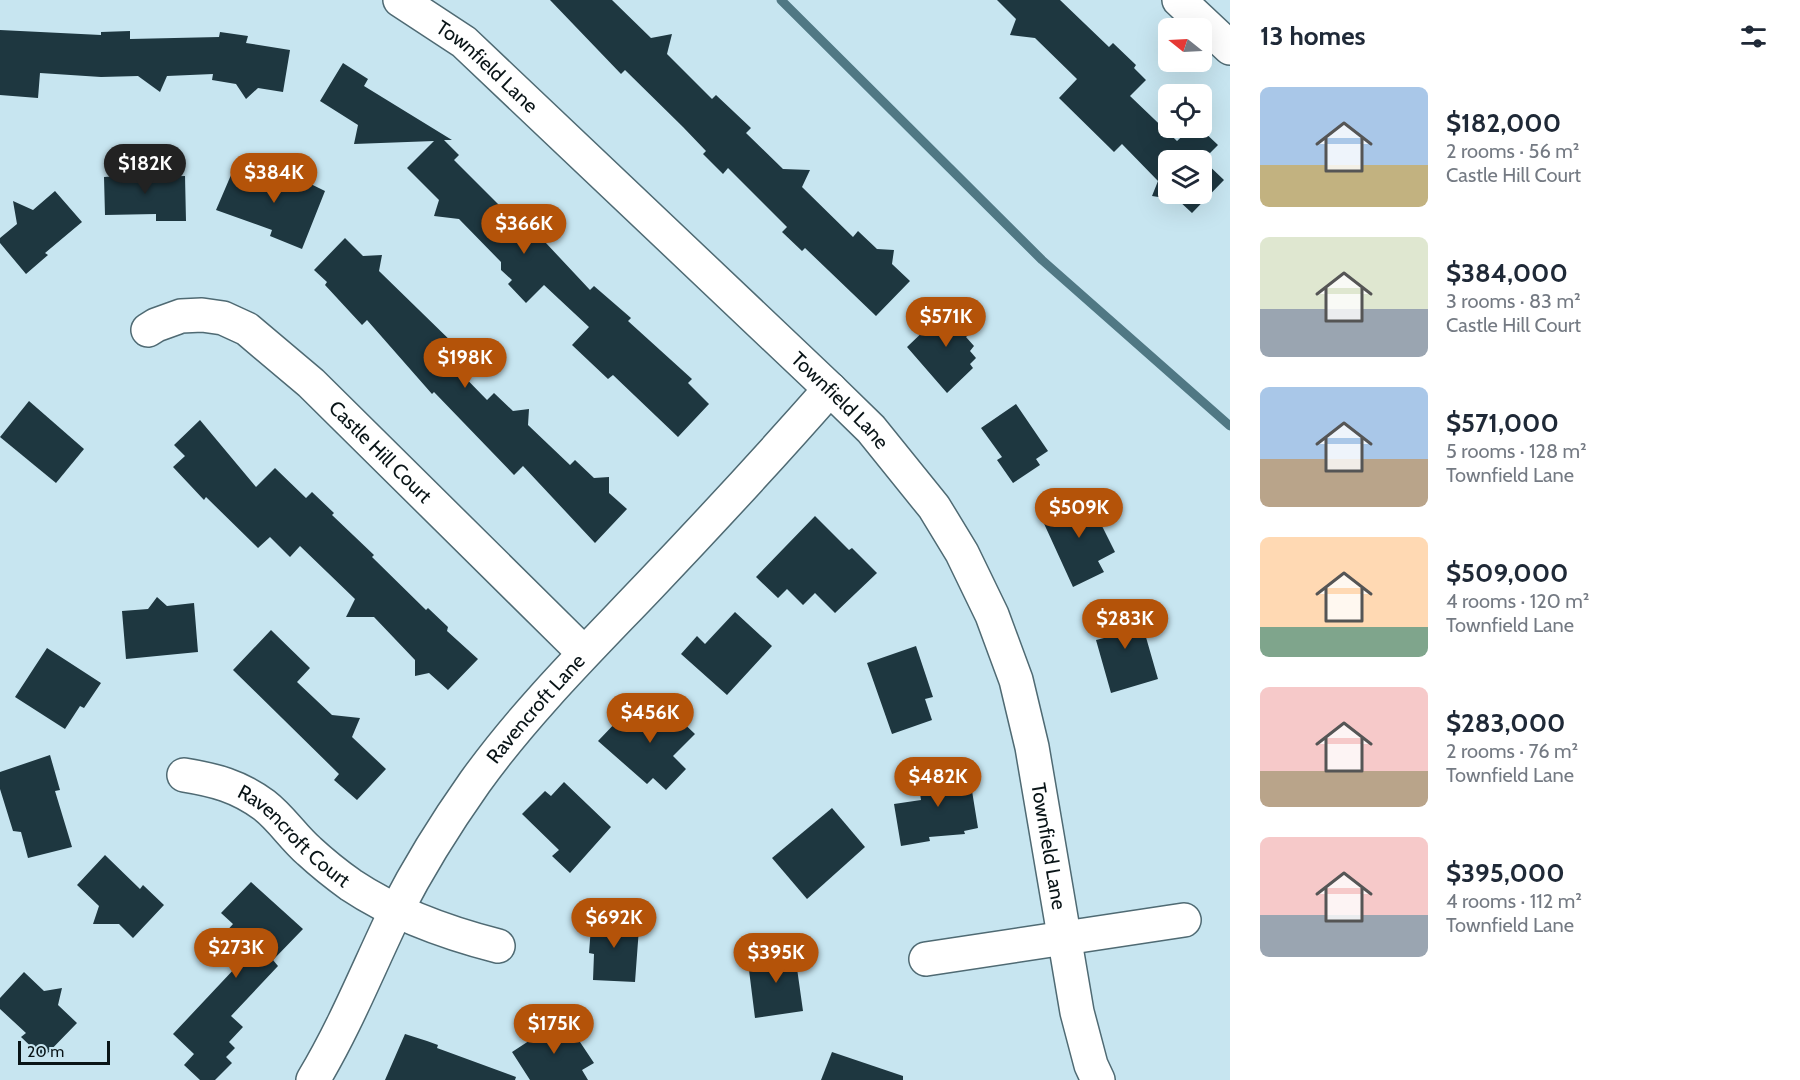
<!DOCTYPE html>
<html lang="en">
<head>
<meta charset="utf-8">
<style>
	body { margin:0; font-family:Cabin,sans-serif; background:#f6f6f7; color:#1f2937; height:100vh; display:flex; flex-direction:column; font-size:22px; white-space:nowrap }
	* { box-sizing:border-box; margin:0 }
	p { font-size:20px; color:#747a83 }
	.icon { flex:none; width:33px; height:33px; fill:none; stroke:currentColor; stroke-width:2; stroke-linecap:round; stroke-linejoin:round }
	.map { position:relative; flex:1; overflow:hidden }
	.sheet { display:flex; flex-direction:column; background:#fff; width:570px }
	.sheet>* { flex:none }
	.needle { width:39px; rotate:288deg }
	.controls { position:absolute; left:1158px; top:18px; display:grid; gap:12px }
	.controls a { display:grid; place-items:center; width:54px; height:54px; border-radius:9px; background:#fff; box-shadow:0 6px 24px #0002; font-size:30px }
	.scale { position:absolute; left:18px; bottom:15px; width:92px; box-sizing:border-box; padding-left:6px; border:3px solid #091417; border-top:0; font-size:16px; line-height:21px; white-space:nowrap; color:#091417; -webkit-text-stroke:4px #c7e5f0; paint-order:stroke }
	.price { position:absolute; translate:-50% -51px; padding:0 14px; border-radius:21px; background:#b45309; color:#fff; font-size:20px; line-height:39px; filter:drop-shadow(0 2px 3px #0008) }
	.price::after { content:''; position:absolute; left:50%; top:36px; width:18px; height:14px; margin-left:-9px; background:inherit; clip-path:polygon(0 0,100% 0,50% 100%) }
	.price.selected { background:#222; color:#fff }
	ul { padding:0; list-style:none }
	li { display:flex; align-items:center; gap:18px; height:150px; padding:0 30px }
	li span { display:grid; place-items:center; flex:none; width:168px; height:120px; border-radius:9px; color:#555 }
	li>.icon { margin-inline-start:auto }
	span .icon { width:72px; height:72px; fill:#fffc; stroke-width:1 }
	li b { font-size:26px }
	h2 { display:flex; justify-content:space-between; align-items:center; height:72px; padding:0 30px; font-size:26px }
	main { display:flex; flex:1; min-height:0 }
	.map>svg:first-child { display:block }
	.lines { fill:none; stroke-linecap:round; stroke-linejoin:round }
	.stream { stroke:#507884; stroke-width:9 }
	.building { fill:#1e3740; fill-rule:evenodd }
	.street-casing { stroke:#4f6a73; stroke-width:36 }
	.street { stroke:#fff; stroke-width:33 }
	.labels { text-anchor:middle; stroke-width:6; stroke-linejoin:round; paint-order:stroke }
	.street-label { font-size:20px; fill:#091417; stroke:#c7e5f0 }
</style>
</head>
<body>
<main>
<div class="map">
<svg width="1230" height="1080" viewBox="0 0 1230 1080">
	<rect width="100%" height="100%" fill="#c7e5f0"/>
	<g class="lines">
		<polyline class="stream" points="781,0 1042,260 1230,426"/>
	</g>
	<g class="building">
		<polygon points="550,0 612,0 651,38 672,34 667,54 712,99 716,95 751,128 746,133 783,169 810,170 802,187 853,237 858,231 877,249 894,250 892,264 910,281 876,316 805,248 802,251 782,232 787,227 728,168 723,174 703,154 706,151 683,127 625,70 621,74"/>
		<path d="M997,0H1060L1109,47L1113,43L1136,65L1134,68L1146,80L1130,96L1177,141L1191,128H1200L1218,145L1203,160L1224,180L1192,213L1178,200L1152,196L1158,181L1122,144L1114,152L1059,98L1077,79L1035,38L1010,35L1016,19ZM1168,160H1202V194H1168Z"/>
		<polygon points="0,30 101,35 101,32 130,31 130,39 219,37 220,32 248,36 246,43 290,50 283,92 258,88 246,99 236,84 212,80 213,74 167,76 160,92 138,76 101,77 40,73 38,98 0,95"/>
		<polygon points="343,63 368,79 364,86 452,140 444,140 459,155 454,160 510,216 516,211 590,290 594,286 631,318 628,321 692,379 688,383 709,404 678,437 613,375 608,379 572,345 589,327 544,285 526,303 508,284 512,280 501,270 501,262 459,219 434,216 439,200 407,168 434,141 354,144 358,125 320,101"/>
		<polygon points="128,160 151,177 185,176 186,221 156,221 156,214 105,215 104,177 120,176"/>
		<polygon points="234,168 268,182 268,184 278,168 325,191 302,249 270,236 272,230 216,210"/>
		<polygon points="55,191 82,222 45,253 48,255 26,274 0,243 0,238 17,224 13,201 33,210"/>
		<polygon points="345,238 363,256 382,255 379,271 458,348 447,359 487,400 494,393 513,411 529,409 528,425 570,465 575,460 594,478 609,477 609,493 627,509 595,543 523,466 514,475 434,392 432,394 367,320 362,325 325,285 327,282 314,270"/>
		<polygon points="952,304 976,328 966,337 974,346 970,351 976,358 970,364 973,368 947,393 907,347"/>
		<polygon points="29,401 84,449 56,483 0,437"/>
		<polygon points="1016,404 1048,451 1036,459 1040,465 1013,483 997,460 1002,457 981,428"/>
		<polygon points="200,420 256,487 275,468 306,498 312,492 334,513 332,515 374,555 372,557 426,610 428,608 448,627 447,631 478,659 448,690 429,673 415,676 415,660 374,617 346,617 355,599 300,546 290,557 270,537 258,548 206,497 204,500 173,467 185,456 174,445"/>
		<polygon points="1086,494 1115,552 1098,561 1104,572 1073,587 1041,517"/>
		<polygon points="815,516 849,550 852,548 877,573 835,613 815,593 803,605 787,589 778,598 756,577"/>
		<polygon points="157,597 167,606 194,603 198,652 126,659 122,611 148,609"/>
		<polygon points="1137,606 1158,679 1111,693 1096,640 1104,638 1097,617"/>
		<polygon points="735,612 772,646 727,695 681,654 697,636 705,644"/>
		<polygon points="271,630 310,668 297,682 332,715 360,718 352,737 386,769 357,800 334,780 339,774 233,670"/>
		<polygon points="916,646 933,697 925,699 932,720 892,734 867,663"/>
		<polygon points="47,648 101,683 84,708 80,706 65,729 15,697"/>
		<polygon points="656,697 695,734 673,756 686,769 666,790 653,778 647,784 598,741 620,718 628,725"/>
		<polygon points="50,755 60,790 55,791 72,847 28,858 21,832 13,831 0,789 0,772"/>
		<polygon points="968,766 978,828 964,831 965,834 929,837 930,841 901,846 894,804 921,800 917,775"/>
		<polygon points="564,782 611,827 570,873 552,856 559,850 522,814 545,791 551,796"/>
		<polygon points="832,808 865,847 807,899 772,858"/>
		<polygon points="105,855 140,889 143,885 164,905 133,938 119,924 93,924 99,906 77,885"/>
		<polygon points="251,882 303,929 273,960 278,966 231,1016 243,1027 229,1042 235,1048 226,1057 232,1063 215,1080 200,1080 184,1065 194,1054 173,1034 236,967 215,944 233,924 221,913"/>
		<polygon points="592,914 624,916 623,925 639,928 635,982 593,980 594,954 589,953"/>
		<polygon points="794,947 803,1011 755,1018 748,962 764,960 762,951"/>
		<polygon points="24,972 44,991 62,988 58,1005 77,1023 43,1058 21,1037 26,1033 0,1009 0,998"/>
		<polygon points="564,1018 594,1063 582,1070 588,1080 530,1080 512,1052"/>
		<polygon points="405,1034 427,1041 438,1045 437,1048 516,1077 515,1080 385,1080"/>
		<polygon points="832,1052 903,1076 903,1080 821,1080"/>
	</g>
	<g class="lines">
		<g class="street-casing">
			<g id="street">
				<path id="s1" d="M400,0L464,42L830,389L871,429L934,507L962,553L992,615L1016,680L1032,747L1077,1012L1091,1065L1098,1080"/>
				<polyline points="1179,0 1230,48"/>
				<path id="s2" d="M148,330L156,325L181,316L202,315L223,318L247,329L311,383L584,653"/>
				<path id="s3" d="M184,775C215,780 238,786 264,805C281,818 293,837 309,851C322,863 337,875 351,885C396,915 447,933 498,946"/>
				<polyline points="926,959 1184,920"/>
				<path id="s4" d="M313,1080C345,1027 368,969 395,913C418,868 446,823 475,782C526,711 589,649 649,586C711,521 771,456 830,389"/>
			</g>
		</g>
		<use href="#street" class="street"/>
	</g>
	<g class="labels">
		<g class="street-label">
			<text dy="7" stroke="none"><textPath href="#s1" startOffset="110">Townfield Lane</textPath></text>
			<text dy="7" stroke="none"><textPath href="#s1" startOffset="596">Townfield Lane</textPath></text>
			<text dy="7" stroke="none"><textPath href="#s2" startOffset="286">Castle Hill Court</textPath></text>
			<text dy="7" stroke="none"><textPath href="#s4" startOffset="435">Ravencroft Lane</textPath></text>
			<text dy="7" stroke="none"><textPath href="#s3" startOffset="129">Ravencroft Court</textPath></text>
			<text dy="7" stroke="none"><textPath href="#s1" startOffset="1100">Townfield Lane</textPath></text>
		</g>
	</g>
</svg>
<div class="controls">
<a><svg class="needle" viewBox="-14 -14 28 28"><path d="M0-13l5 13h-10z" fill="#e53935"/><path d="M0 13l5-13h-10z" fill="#747a83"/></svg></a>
<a><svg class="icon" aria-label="locate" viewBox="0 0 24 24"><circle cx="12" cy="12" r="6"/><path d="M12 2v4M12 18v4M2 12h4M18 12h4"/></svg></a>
<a><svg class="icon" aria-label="layers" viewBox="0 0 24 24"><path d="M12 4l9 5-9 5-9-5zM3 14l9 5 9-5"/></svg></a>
</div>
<div class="scale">20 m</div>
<b class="price selected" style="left:145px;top:195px">$182K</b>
<b class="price" style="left:274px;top:204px">$384K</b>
<b class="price" style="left:524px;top:255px">$366K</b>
<b class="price" style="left:946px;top:348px">$571K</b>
<b class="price" style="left:465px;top:389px">$198K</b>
<b class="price" style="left:1079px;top:539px">$509K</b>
<b class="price" style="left:1125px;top:650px">$283K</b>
<b class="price" style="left:650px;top:744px">$456K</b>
<b class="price" style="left:938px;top:808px">$482K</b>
<b class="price" style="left:614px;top:949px">$692K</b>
<b class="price" style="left:236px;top:979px">$273K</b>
<b class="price" style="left:776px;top:984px">$395K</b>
<b class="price" style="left:554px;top:1055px">$175K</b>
</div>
<section class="sheet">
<h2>13 homes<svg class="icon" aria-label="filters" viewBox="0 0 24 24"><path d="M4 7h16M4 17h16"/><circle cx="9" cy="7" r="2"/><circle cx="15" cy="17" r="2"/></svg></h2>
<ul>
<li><span style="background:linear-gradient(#a9c7e8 65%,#c2b280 0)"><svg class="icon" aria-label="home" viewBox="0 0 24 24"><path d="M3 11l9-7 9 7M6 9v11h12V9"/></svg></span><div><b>$182,000</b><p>2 rooms · 56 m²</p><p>Castle Hill Court</p></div></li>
<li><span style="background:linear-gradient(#dfe7d0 60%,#9aa5b1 0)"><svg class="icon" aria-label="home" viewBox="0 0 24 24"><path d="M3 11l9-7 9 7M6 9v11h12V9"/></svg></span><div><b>$384,000</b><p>3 rooms · 83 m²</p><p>Castle Hill Court</p></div></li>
<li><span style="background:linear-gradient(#a9c7e8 60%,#b9a48a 0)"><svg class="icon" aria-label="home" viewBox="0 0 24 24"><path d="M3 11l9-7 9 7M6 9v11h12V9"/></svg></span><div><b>$571,000</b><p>5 rooms · 128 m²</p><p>Townfield Lane</p></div></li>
<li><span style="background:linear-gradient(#ffd9b3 75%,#7fa58c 0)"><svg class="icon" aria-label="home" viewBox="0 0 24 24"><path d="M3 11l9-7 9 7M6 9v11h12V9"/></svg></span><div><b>$509,000</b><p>4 rooms · 120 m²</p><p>Townfield Lane</p></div></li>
<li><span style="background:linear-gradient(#f6c9c9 70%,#b9a48a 0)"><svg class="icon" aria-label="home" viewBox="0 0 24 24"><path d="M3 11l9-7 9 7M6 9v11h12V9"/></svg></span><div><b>$283,000</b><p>2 rooms · 76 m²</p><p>Townfield Lane</p></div></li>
<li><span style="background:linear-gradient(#f6c9c9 65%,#9aa5b1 0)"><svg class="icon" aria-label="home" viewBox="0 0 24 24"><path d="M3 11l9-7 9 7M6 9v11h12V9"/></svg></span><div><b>$395,000</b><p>4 rooms · 112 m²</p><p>Townfield Lane</p></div></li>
</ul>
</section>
</main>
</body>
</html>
